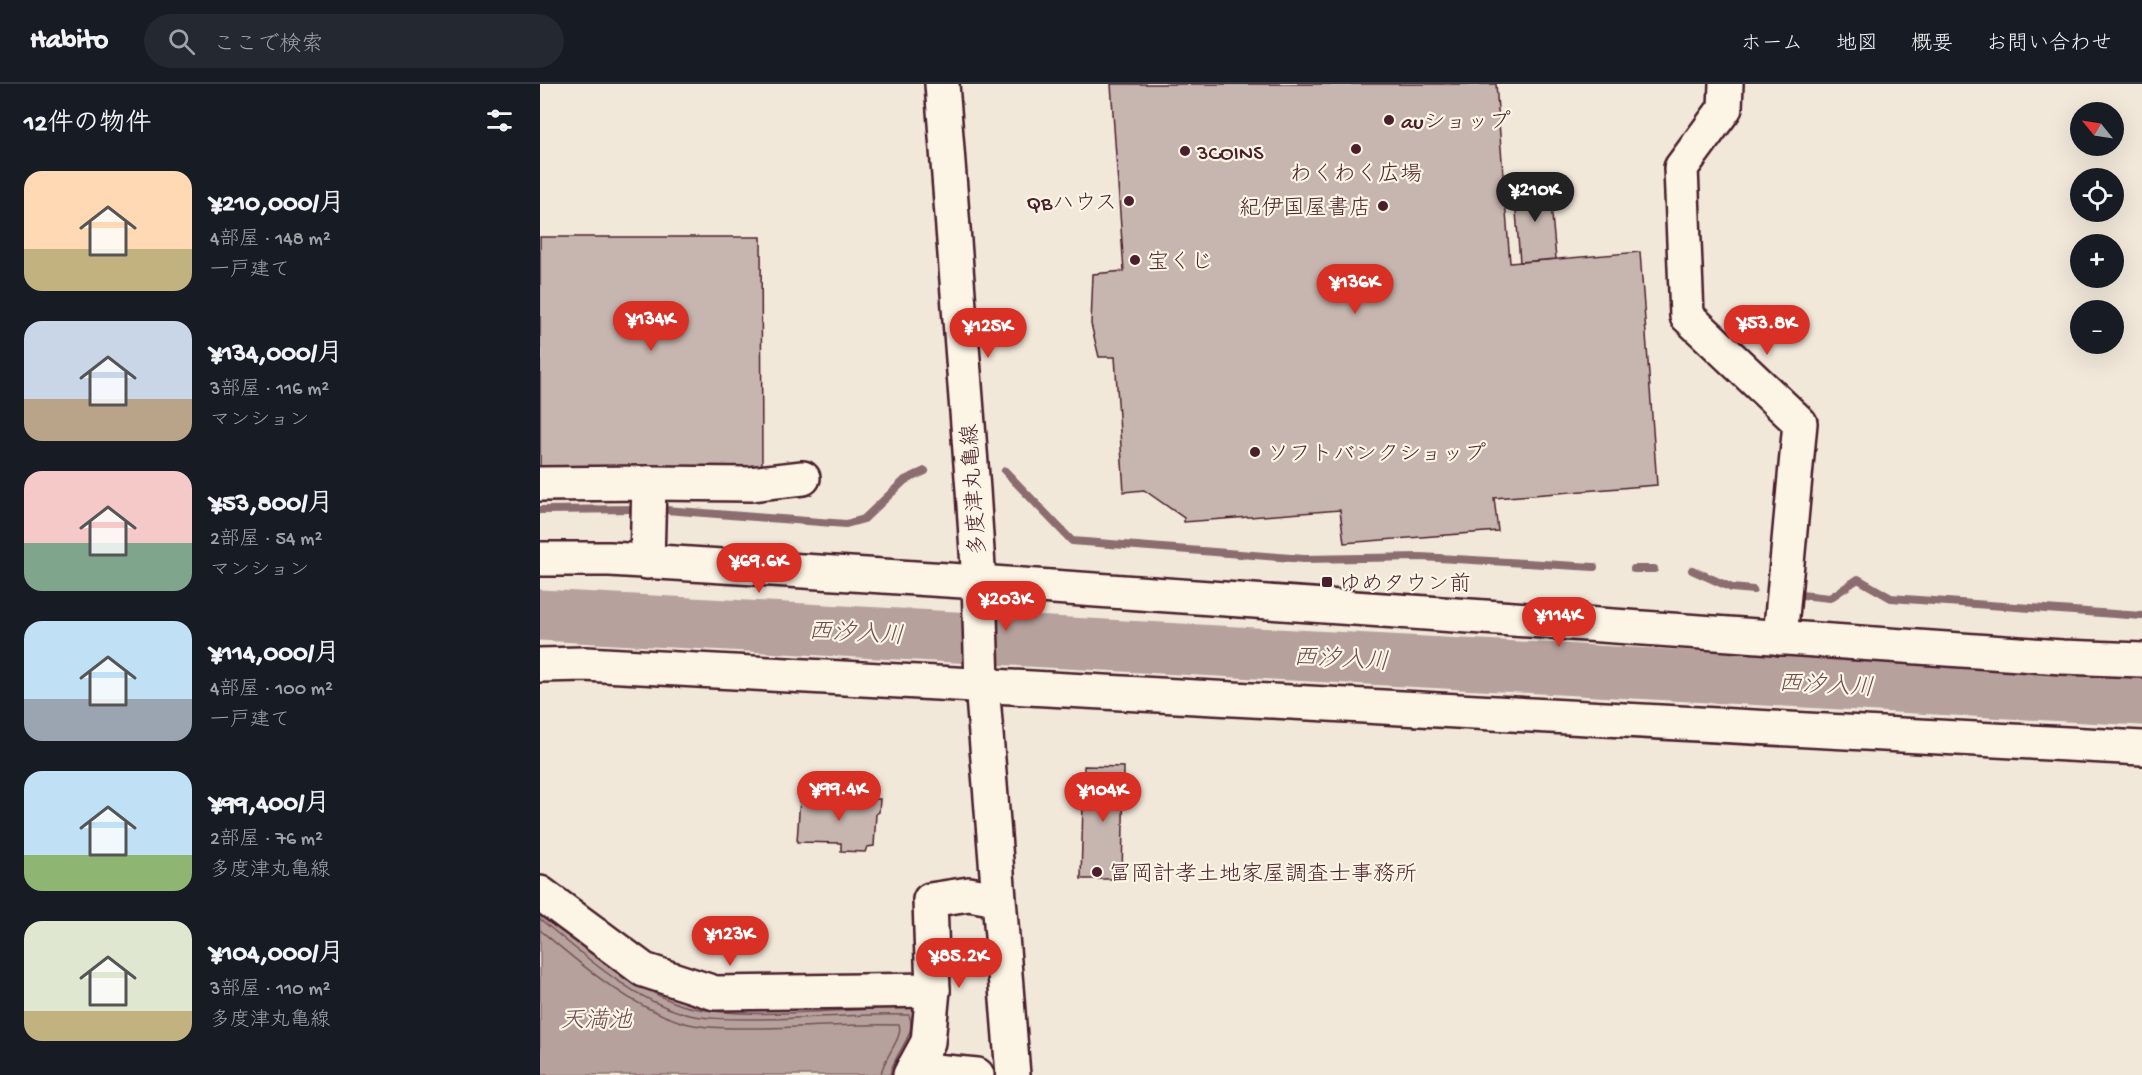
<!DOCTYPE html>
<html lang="ja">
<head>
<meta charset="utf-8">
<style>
	body { margin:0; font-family:"Gochi Hand","Klee One",sans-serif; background:#242831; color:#f1f3f6; height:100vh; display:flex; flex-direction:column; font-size:22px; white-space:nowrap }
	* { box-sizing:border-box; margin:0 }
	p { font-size:20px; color:#9ea1a6 }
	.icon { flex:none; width:33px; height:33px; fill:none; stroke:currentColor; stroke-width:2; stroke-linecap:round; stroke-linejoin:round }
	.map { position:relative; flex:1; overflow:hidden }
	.panel { display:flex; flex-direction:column; background:#171b24; width:540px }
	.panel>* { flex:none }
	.needle { width:39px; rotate:300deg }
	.tools { position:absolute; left:1530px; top:18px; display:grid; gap:12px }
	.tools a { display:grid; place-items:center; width:54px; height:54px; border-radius:50%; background:#171b24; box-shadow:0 6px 24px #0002; font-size:30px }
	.price { position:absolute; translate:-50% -51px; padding:0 14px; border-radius:21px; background:#d93025; color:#fff; font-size:20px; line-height:39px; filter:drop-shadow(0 2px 3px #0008) }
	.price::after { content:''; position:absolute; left:50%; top:36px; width:18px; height:14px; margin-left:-9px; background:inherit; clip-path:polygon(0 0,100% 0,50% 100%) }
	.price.selected { background:#222; color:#fff }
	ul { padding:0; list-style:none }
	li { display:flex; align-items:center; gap:18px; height:150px; padding:0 24px }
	li span { display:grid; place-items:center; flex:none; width:168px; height:120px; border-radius:18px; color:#555 }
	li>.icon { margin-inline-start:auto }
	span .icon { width:72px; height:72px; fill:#fffc; stroke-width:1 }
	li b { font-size:26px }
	h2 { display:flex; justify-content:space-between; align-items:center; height:72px; padding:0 24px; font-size:26px }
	header { display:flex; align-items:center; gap:36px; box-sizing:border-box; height:84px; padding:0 30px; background:#171b24; border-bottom:2px solid #363941 }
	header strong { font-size:28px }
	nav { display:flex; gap:33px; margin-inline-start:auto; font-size:21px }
	.search { width:420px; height:54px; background:#242831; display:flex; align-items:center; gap:15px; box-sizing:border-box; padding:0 21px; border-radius:33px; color:#9ea1a6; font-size:22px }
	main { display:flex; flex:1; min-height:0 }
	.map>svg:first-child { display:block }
	.water { fill:#b6a19c; stroke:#8b6d6f; stroke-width:1.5 }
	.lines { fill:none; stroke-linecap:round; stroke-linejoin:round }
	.shore { stroke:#755358; stroke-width:1.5 }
	.stream { stroke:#8b6d6f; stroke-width:8 }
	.river { stroke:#b6a19c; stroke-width:51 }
	.building { fill:#c7b6af; stroke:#4a1f2b; stroke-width:1.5 }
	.minor-casing { stroke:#4a1f2b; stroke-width:38 }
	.major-casing { stroke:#4a1f2b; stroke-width:38 }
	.minor { stroke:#fcf5e5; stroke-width:33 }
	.major { stroke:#fcf5e5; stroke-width:33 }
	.poi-dot { fill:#4a1f2b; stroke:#fcf5e5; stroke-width:2 }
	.labels { text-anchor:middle; stroke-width:4.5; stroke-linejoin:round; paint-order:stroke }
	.poi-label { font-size:22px; fill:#4a1f2b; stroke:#fcf5e5; text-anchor:start }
	.street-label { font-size:22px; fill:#4a1f2b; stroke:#fcf5e5 }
	.water-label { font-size:24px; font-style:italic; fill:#704c53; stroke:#fcf5e5 }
</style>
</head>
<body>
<header>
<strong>Habito</strong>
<div class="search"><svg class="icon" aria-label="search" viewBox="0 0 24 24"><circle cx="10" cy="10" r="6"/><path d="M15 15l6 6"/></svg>ここで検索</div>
<nav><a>ホーム</a><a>地図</a><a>概要</a><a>お問い合わせ</a></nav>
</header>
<main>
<section class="panel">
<h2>12件の物件<svg class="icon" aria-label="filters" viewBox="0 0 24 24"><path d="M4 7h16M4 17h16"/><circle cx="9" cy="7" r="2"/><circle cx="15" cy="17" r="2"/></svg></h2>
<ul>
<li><span style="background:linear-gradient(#ffd9b3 65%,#c2b280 0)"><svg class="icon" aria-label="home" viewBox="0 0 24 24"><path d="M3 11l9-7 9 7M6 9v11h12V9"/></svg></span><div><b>¥210,000/月</b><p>4部屋 · 148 m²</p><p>一戸建て</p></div></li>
<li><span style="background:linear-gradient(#c9d6e8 65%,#b9a48a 0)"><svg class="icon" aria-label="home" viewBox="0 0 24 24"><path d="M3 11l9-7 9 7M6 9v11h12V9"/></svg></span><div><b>¥134,000/月</b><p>3部屋 · 116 m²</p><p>マンション</p></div></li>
<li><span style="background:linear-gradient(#f6c9c9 60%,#7fa58c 0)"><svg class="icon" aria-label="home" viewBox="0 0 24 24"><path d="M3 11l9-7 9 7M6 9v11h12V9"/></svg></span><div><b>¥53,800/月</b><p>2部屋 · 54 m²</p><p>マンション</p></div></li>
<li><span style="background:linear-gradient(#bfe0f5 65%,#9aa5b1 0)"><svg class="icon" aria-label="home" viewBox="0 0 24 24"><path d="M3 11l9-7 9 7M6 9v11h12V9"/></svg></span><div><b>¥114,000/月</b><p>4部屋 · 100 m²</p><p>一戸建て</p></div></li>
<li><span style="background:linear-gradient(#bfe0f5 70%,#8fb573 0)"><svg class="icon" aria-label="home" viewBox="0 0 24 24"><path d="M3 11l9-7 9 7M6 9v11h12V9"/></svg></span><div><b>¥99,400/月</b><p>2部屋 · 76 m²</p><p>多度津丸亀線</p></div></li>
<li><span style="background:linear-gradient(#dfe7d0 75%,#c2b280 0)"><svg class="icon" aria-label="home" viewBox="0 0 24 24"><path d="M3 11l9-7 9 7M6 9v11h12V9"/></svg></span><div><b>¥104,000/月</b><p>3部屋 · 110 m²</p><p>多度津丸亀線</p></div></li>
</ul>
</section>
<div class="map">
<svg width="1602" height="991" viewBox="0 0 1602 991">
	<rect width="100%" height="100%" fill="#f1e8da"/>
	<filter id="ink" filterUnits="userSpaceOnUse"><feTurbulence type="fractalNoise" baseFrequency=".0167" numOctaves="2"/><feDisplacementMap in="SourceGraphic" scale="12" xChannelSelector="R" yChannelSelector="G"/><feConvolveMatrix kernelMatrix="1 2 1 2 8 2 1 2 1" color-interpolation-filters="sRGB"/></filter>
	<g filter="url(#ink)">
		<polygon class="water" points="0,817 88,888 377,917 383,926 363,991 0,991"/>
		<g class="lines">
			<g class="shore">
				<path d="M0,835C44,871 88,913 145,930C165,935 187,935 208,935C262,936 316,929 369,931C378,952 352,971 350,991"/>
				<path d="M0,846C44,883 86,920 141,938C161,944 183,944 204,944C256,945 308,939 359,941C364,954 342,975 341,991"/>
				<path d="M110,907C122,913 135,920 149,923C203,935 278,927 335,925"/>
			</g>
			<g class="stream">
				<polyline points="465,387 532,457 764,475 881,473 1054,483"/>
				<polyline points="113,425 306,440 324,435 365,396 385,387"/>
				<polyline points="0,426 100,425"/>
				<polyline points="1094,485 1114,485"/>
				<polyline points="1152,486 1192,504 1213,506"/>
				<polyline points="1251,510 1290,514 1318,495 1351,514 1602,532"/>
			</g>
			<polyline class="river" points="0,531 1602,616"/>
		</g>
		<g class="building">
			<polygon points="571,0 956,0 970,179 1100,168 1117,401 954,414 958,447 804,459 800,426 644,438 644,434 604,406 584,408 575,273 559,273 551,240 553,190 584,187"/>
			<polygon points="1009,98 1016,175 980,178 974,103"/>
			<polygon points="0,153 221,153 222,382 0,383"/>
			<polygon points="544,682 584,683 582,795 541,795"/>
			<polygon points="260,713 340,715 339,728 336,730 334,762 327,763 325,768 301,767 301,759 257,758"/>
		</g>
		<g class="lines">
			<g class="minor-casing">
				<g id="minor">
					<polyline points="1186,0 1185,24 1141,84 1147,232 1260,339 1240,554"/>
					<polyline points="109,399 210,400 263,394"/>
					<polyline points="0,400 109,399 107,478"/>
					<polyline points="0,475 70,475 439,498 1522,573 1602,576"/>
					<polyline points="0,581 45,580 1602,664"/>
					<polyline points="0,809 104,886 175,909 393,906"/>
					<polyline points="373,985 437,991"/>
					<polyline points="370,991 388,958 393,906 390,816 429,810 457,815"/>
				</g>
			</g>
			<g class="major-casing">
				<polyline id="major" points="402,0 433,406 439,498 442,600 473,991"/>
			</g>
			<use href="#minor" class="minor"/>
			<use href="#major" class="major"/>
		</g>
	</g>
	<g class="poi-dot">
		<circle cx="849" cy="36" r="6"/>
		<circle cx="816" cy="65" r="6"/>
		<circle cx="645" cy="67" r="6"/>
		<circle cx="589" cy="117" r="6"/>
		<circle cx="843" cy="122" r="6"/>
		<circle cx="595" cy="176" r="6"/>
		<circle cx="715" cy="368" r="6"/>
		<rect x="781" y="492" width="12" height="12" rx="3"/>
		<circle cx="557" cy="788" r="6"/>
	</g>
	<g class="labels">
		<g class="poi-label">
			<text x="861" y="44">auショップ</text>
			<text x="657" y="75">3COINS</text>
			<text x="816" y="96" text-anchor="middle">わくわく広場</text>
			<text x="577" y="125" text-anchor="end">QBハウス</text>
			<text x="831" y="130" text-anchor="end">紀伊国屋書店</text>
			<text x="607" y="184">宝くじ</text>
			<text x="727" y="376">ソフトバンクショップ</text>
			<text x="799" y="506">ゆめタウン前</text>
			<text x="569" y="796">冨岡計孝土地家屋調査士事務所</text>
		</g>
		<g class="street-label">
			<text transform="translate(432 406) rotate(-94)" y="8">多度津丸亀線</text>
		</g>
		<g class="water-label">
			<text transform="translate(316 548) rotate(3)" y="8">西汐入川</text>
			<text transform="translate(801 574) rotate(3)" y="8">西汐入川</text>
			<text transform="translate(1286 600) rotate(3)" y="8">西汐入川</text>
			<text x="56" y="943">天満池</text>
		</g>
	</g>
</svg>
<div class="tools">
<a><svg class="needle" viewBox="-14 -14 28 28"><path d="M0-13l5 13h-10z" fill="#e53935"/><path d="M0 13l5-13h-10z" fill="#9ea1a6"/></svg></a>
<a><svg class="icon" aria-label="locate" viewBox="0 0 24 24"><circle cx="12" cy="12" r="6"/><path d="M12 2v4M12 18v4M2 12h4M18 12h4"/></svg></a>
<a>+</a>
<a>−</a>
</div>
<b class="price selected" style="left:995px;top:139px">¥210K</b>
<b class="price" style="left:815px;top:231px">¥136K</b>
<b class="price" style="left:111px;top:268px">¥134K</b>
<b class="price" style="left:1227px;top:272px">¥53.8K</b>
<b class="price" style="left:448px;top:275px">¥125K</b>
<b class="price" style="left:219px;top:510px">¥69.6K</b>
<b class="price" style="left:466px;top:548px">¥203K</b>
<b class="price" style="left:1019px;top:564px">¥114K</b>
<b class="price" style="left:299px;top:738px">¥99.4K</b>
<b class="price" style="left:563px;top:739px">¥104K</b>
<b class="price" style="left:190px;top:883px">¥123K</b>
<b class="price" style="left:419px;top:905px">¥85.2K</b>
</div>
</main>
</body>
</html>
